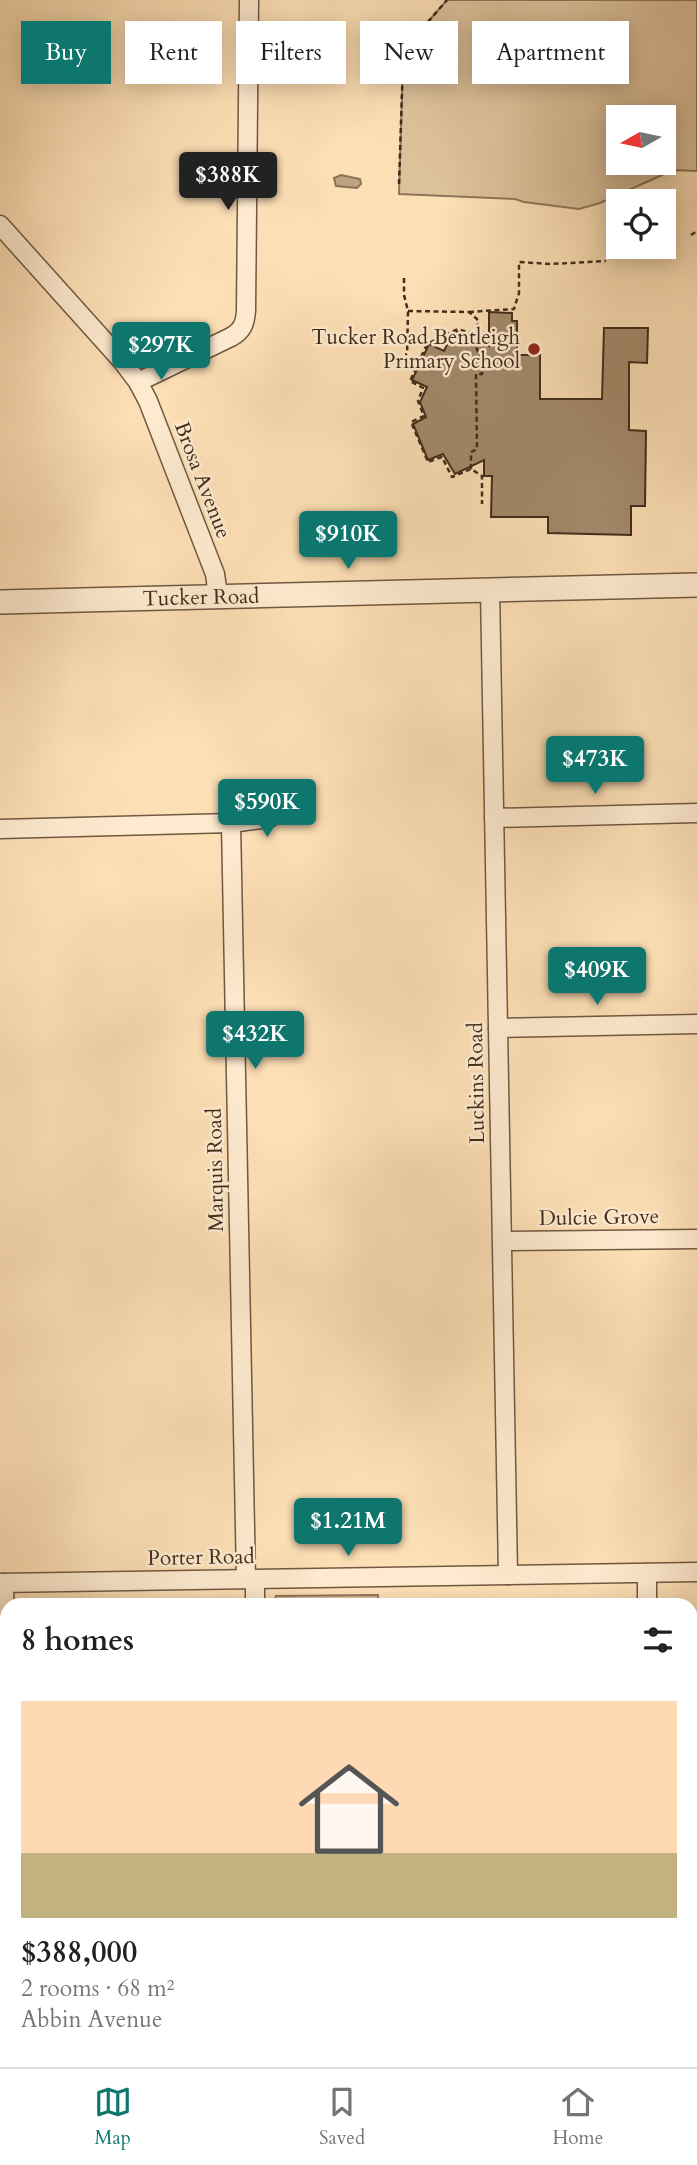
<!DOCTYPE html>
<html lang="en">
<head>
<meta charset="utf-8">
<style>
	body { margin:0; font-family:Cardo,serif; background:#f2f2f2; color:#202124; height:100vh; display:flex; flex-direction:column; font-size:26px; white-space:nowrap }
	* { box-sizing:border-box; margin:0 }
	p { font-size:23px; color:#757577 }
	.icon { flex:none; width:38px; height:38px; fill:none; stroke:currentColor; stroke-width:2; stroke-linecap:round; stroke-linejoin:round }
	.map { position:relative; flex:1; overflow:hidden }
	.sheet { position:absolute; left:0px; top:1598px; width:698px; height:471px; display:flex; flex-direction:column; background:#fff; border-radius:21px 21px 0 0; box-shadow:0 4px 18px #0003 }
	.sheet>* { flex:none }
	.hud { position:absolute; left:21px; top:21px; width:656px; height:63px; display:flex; gap:14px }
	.needle { width:46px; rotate:261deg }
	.buttons { position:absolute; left:606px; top:105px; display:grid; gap:14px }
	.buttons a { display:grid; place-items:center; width:70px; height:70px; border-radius:0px; background:#fff; box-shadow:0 4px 18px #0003; font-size:35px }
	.price { position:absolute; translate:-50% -60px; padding:0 16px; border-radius:7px; background:#0f766e; color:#fff; font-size:23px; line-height:46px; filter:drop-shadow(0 2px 4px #0008) }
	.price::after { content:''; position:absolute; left:50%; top:42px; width:21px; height:16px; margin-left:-10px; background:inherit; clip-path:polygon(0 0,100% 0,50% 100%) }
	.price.selected { background:#222; color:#fff }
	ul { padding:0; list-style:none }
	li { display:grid; align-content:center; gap:14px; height:371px; padding:0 21px }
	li+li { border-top:2px solid #e0e0e0 }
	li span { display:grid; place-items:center; height:217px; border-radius:0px; color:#555 }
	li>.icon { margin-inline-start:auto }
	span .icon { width:126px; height:126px; fill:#fffc; stroke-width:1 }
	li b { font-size:30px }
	h2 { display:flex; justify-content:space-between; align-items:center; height:84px; padding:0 21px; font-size:30px }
	.chip { padding:0 24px; border-radius:0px; background:#fff; box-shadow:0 4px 18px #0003; font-size:24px; line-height:63px }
	.chip.selected { background:#0f766e; color:#fff }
	.tab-bar { display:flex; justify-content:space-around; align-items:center; height:98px; border-top:2px solid #e0e0e0; background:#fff; font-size:19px; color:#757577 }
	.tab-bar a { display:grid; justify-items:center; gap:4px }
	.tab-bar .selected { color:#0f766e }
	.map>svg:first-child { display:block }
	.green { fill:#ddc19b; stroke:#8f765a; stroke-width:2; fill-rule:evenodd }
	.water { fill:#bda280; stroke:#8b7357; stroke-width:2 }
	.building { fill:#a3896b; stroke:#412c1a; stroke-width:2 }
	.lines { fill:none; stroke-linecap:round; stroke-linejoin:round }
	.minor-casing { stroke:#705941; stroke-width:21 }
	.tertiary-casing { stroke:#705941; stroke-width:26 }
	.path { stroke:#412c1a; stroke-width:2.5; stroke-dasharray:5 3.5; stroke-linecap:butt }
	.minor { stroke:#feeacf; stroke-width:18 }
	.tertiary { stroke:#feeacf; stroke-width:23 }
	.poi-dot { fill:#8f2418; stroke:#feeacf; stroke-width:2.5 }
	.labels { text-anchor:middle; stroke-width:5; stroke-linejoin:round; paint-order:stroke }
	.poi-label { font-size:21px; fill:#412c1a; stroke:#feeacf; text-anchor:end }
	.street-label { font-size:21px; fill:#412c1a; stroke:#feeacf }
</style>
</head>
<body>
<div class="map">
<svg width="697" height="2067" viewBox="0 0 697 2067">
	<rect width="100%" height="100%" fill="#fddfb5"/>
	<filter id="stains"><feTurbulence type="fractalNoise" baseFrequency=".00286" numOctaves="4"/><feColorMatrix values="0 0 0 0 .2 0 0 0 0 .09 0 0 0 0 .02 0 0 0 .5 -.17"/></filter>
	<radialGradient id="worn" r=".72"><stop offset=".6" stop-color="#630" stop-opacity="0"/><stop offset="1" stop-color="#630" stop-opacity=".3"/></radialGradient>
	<g class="green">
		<path d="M447,0H697V171L673,170L600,203L579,209L524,202L515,199L399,194L403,61L413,39ZM618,117H663V163H618Z"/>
		<polygon points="378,1595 378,1605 273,1605 276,1596"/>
	</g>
	<polygon class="water" points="341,175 360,179 361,184 357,188 336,186 334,178"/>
	<polygon class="building" points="489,312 512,313 512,321 517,321 517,355 540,355 540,399 602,399 604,328 648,328 647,363 629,362 629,430 646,431 645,506 631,506 631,535 548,533 548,517 491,517 492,476 484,476 484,460 455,474 443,454 428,460 413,424 426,417 420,402 427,387 412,380 429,344 444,351 451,336 457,332 489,346"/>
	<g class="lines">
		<g class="minor-casing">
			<g id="minor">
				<polyline points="0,225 123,362 138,382 148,401 215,574 218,596"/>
				<path d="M138,382L231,337C242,331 245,324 246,311L249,0"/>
				<polyline points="490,590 508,1575"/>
				<polyline points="494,818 697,813"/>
				<polyline points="231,823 269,818 283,806"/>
				<polyline points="0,829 231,823 246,1579"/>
				<polyline points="498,1028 697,1024"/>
				<polyline points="503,1241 697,1239"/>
				<polyline points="647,1573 647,1605"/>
				<polyline points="255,1579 255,1605"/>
				<polyline points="0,1583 697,1572"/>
				<polyline points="4,1583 7,1781"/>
				<polyline points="691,2022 697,2022"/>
				<polyline points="10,2062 10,2067"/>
				<polyline points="259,2062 259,2067"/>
				<polyline points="650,2062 650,2067"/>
			</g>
		</g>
		<g class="tertiary-casing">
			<g id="tertiary">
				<path id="s1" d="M0,602L697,585"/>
			</g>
		</g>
		<g class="path">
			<polyline points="399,184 403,61 413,39 447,0"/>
			<polyline points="691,235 697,231"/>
			<polyline points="404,278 404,295 408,311 407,359"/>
			<polyline points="408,311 469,312 478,320 477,344"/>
			<polyline points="469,312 514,309 519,293 519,262 551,264 606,261"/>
			<polyline points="471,469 471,452 477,449 476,374 482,374 482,361 470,333 458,329 427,344 410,381 423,388 418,401 424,416 411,422 428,462 442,457 452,477 471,469 482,476 482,504"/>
		</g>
		<use href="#minor" class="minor"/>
		<use href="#tertiary" class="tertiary"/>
	</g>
	<circle class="poi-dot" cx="534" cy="349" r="7"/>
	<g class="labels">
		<g class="poi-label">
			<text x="520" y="344">Tucker Road Bentleigh<tspan x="520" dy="24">Primary School</tspan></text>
		</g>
		<g class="street-label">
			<text transform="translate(203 480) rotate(69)" y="7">Brosa Avenue</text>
			<text dy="7" stroke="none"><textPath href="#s1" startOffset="201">Tucker Road</textPath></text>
			<text transform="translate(476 1083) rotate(-91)" y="7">Luckins Road</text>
			<text transform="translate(215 1170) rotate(-91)" y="7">Marquis Road</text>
			<text transform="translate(599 1217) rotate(-1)" y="7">Dulcie Grove</text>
			<text transform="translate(201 1557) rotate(-1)" y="7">Porter Road</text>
		</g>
	</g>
	<rect width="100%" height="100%" filter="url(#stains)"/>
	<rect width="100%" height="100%" fill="url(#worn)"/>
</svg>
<div class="buttons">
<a><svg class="needle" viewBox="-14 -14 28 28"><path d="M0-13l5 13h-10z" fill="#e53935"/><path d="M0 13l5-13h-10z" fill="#757577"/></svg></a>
<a><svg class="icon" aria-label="locate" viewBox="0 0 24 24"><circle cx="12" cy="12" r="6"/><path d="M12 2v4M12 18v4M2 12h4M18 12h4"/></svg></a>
</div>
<b class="price selected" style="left:228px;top:212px">$388K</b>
<b class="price" style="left:161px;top:382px">$297K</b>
<b class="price" style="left:348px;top:571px">$910K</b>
<b class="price" style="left:595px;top:796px">$473K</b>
<b class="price" style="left:267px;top:839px">$590K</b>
<b class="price" style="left:597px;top:1007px">$409K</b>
<b class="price" style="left:255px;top:1071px">$432K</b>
<b class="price" style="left:348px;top:1558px">$1.21M</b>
<div class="hud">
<a class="chip selected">Buy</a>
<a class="chip">Rent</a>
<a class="chip">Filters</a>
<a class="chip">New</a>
<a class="chip">Apartment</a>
</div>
<section class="sheet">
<h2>8 homes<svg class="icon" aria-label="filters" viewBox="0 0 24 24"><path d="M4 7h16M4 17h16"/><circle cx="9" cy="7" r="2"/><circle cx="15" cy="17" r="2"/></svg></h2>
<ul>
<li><span style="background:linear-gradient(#ffd9b3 70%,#c2b280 0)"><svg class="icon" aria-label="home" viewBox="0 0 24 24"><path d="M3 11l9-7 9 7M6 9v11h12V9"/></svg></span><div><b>$388,000</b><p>2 rooms · 68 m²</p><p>Abbin Avenue</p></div></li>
</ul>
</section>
</div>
<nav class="tab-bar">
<a class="selected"><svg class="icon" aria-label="map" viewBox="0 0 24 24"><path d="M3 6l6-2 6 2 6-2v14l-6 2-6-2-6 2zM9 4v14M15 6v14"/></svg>Map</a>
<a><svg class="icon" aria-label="saved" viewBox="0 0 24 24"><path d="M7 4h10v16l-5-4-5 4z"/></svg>Saved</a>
<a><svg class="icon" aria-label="home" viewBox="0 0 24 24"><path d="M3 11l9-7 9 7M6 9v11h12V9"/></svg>Home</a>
</nav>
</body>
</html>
